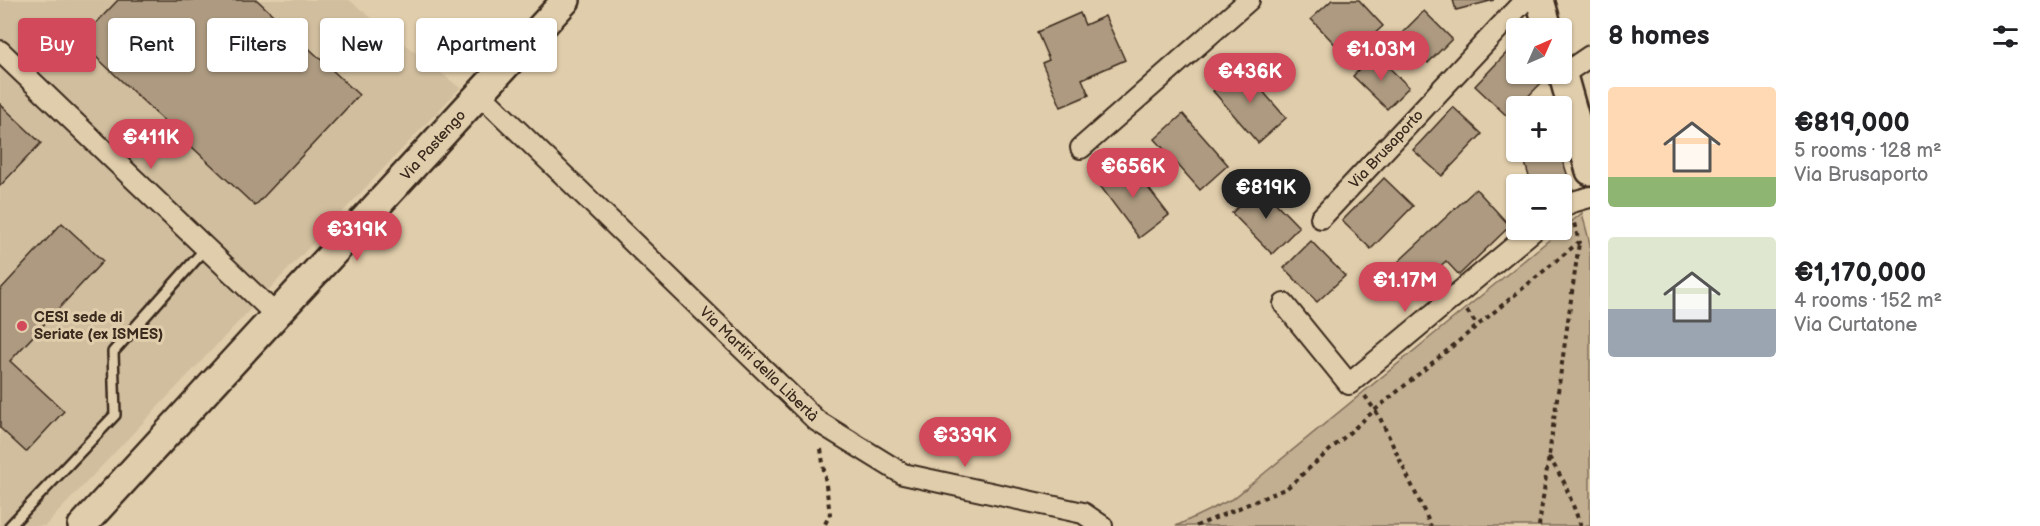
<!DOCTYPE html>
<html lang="en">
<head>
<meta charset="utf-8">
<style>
	body { margin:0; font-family:"Balsamiq Sans",sans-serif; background:#f2f2f2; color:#202124; height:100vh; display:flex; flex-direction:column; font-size:22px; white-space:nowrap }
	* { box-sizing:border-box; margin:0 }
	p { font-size:20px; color:#757577 }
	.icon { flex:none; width:33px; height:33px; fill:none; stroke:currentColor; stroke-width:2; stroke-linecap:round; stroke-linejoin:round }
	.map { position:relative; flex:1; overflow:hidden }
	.side { display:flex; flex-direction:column; background:#fff; width:450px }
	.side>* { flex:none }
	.top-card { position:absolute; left:18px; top:18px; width:570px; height:54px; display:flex; gap:12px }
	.needle { width:39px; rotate:45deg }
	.tools { position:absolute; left:1506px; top:18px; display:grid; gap:12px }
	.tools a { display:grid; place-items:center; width:66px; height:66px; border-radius:6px; background:#fff; box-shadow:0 2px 4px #0004; font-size:30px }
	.price { position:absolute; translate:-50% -51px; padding:0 14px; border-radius:21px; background:#d1495b; color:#fff; font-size:20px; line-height:39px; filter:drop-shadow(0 2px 3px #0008) }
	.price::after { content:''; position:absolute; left:50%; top:36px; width:18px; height:14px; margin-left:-9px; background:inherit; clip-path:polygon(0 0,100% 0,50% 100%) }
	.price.on { background:#222; color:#fff }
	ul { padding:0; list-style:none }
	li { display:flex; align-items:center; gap:18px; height:150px; padding:0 18px }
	li span { display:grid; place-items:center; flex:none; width:168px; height:120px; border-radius:6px; color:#555 }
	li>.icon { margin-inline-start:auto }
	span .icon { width:72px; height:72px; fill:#fffc; stroke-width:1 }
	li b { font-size:26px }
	h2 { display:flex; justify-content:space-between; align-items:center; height:72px; padding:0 18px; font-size:26px }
	.chip { padding:0 21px; border-radius:6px; background:#fff; box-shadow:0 2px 4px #0004; font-size:21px; line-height:54px }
	.chip.on { background:#d1495b; color:#fff }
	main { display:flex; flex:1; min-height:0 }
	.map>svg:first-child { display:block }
	.built { fill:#d1be9e }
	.green { fill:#c2af91; stroke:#7e6c58; stroke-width:1.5 }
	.building { fill:#ad9a80; stroke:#3b2a1e; stroke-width:1.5 }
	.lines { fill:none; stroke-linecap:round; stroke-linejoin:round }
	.lane-casing { stroke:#3b2a1e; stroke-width:14 }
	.street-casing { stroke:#3b2a1e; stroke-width:24 }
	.secondary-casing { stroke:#3b2a1e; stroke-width:32 }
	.path { stroke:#3b2a1e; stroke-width:4; stroke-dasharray:4.5 4.5; stroke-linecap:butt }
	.lane { stroke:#e0cdab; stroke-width:9 }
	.street { stroke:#e0cdab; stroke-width:20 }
	.secondary { stroke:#e0cdab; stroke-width:27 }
	.poi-dot { fill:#d1495b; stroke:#e0cdab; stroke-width:2 }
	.labels { text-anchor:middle; stroke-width:6; stroke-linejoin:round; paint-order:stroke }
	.street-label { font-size:15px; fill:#3b2a1e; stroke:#e0cdab }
	.poi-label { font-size:15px; font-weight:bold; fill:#3b2a1e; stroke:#e0cdab; text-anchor:start }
</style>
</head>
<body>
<main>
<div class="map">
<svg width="1590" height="526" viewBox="0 0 1590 526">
	<rect width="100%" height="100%" fill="#e0cdab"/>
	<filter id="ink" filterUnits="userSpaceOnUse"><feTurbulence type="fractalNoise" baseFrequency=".0167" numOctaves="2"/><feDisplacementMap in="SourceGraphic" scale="12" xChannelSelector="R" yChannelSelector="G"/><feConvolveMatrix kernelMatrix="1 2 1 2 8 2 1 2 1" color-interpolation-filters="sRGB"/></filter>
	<g filter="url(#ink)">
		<polygon class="built" points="0,0 349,0 460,88 45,526 0,526"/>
		<polygon class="green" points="1582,213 1590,244 1590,526 1176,526 1234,498"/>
		<g class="building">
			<polygon points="118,0 257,0 359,95 255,206 79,41"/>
			<polygon points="1332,0 1359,0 1383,26 1348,58 1311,19"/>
			<polygon points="1453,0 1494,0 1456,10"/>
			<polygon points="1424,11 1452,39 1428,63 1400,35"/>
			<polygon points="1080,13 1085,25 1105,16 1125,60 1082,79 1089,95 1061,107 1042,63 1049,60 1037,32"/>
			<polygon points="1514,45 1516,74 1544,74 1547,77 1508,117 1475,86"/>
			<polygon points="1375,54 1409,87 1387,109 1353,76"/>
			<polygon points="1241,66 1286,118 1258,143 1213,91"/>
			<polygon points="0,104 41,143 0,186"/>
			<polygon points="1453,107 1482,134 1442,176 1413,150"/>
			<polygon points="1183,114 1228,165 1200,190 1155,139"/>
			<polygon points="1522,152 1560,152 1568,177 1531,184"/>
			<polygon points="1127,160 1169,215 1139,238 1098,183"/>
			<polygon points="1384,178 1413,206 1371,249 1342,221"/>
			<polygon points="1259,186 1299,227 1272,254 1232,213"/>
			<polygon points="1476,189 1510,226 1459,275 1446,261 1418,286 1397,263"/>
			<polygon points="62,223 103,261 10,361 64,411 26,452 0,428 0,290"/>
			<polygon points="1311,241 1345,276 1317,302 1284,268"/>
		</g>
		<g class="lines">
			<g class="lane-casing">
				<polyline id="lane" points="10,526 115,415 113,352 206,248"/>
			</g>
			<g class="street-casing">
				<g id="street">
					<polyline points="0,51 277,316"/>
					<polyline points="1562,75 1590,56"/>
					<polyline points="480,94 817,421 903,474 1083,513 1102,526"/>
					<polyline points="1081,148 1249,0"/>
					<polyline points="1562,208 1569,203 1590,197"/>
					<polyline points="1321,218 1525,0"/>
					<polyline points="1284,304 1349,384 1534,230"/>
				</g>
			</g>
			<g class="secondary-casing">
				<g id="secondary">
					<polyline points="1540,0 1548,28"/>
					<polyline points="1562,72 1590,171"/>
					<polyline points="82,526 566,0"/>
				</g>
			</g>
			<g class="path">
				<polyline points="1467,311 1477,325"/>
				<polyline points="1365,396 1380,418 1431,526"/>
				<polyline points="821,449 830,514 824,526"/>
				<polyline points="1549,457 1564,482 1581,526"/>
				<polyline points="1196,526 1287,488 1375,410 1579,242 1574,223"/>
				<polyline points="1539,526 1579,243"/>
			</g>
			<use href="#lane" class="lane"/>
			<use href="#street" class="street"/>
			<use href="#secondary" class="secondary"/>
		</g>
	</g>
	<circle class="poi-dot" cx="22" cy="326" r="6"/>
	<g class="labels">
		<g class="street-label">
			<text transform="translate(433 145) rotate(-48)" y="5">Via Pastengo</text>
			<text transform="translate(1386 149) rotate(-47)" y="5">Via Brusaporto</text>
			<text transform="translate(759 364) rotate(44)" y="5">Via Martiri della Libertà</text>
		</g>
		<g class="poi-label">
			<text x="34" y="322">CESI sede di<tspan x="34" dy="17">Seriate (ex ISMES)</tspan></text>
		</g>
	</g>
</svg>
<div class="tools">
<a><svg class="needle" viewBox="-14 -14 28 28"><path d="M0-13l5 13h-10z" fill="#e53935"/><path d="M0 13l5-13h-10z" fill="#757577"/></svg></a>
<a>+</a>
<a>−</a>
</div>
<b class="price" style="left:1381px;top:82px">€1.03M</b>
<b class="price" style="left:1250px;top:104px">€436K</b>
<b class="price" style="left:151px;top:170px">€411K</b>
<b class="price" style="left:1133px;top:199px">€656K</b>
<b class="price on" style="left:1266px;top:220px">€819K</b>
<b class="price" style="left:357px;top:262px">€319K</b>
<b class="price" style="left:1405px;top:313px">€1.17M</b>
<b class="price" style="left:965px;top:468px">€339K</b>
<div class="top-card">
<a class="chip on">Buy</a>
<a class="chip">Rent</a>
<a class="chip">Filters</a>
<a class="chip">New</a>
<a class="chip">Apartment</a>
</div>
</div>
<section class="side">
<h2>8 homes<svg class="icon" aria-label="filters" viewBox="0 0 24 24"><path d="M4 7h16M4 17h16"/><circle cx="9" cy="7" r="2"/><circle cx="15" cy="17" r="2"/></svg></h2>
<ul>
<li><span style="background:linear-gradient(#ffd9b3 75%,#8fb573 0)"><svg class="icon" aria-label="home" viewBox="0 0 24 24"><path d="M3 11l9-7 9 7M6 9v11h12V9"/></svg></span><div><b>€819,000</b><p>5 rooms · 128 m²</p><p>Via Brusaporto</p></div></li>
<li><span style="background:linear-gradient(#dfe7d0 60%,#9aa5b1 0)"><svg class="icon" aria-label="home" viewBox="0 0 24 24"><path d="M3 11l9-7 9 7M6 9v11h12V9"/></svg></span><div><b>€1,170,000</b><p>4 rooms · 152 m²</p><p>Via Curtatone</p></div></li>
</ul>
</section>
</main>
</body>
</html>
